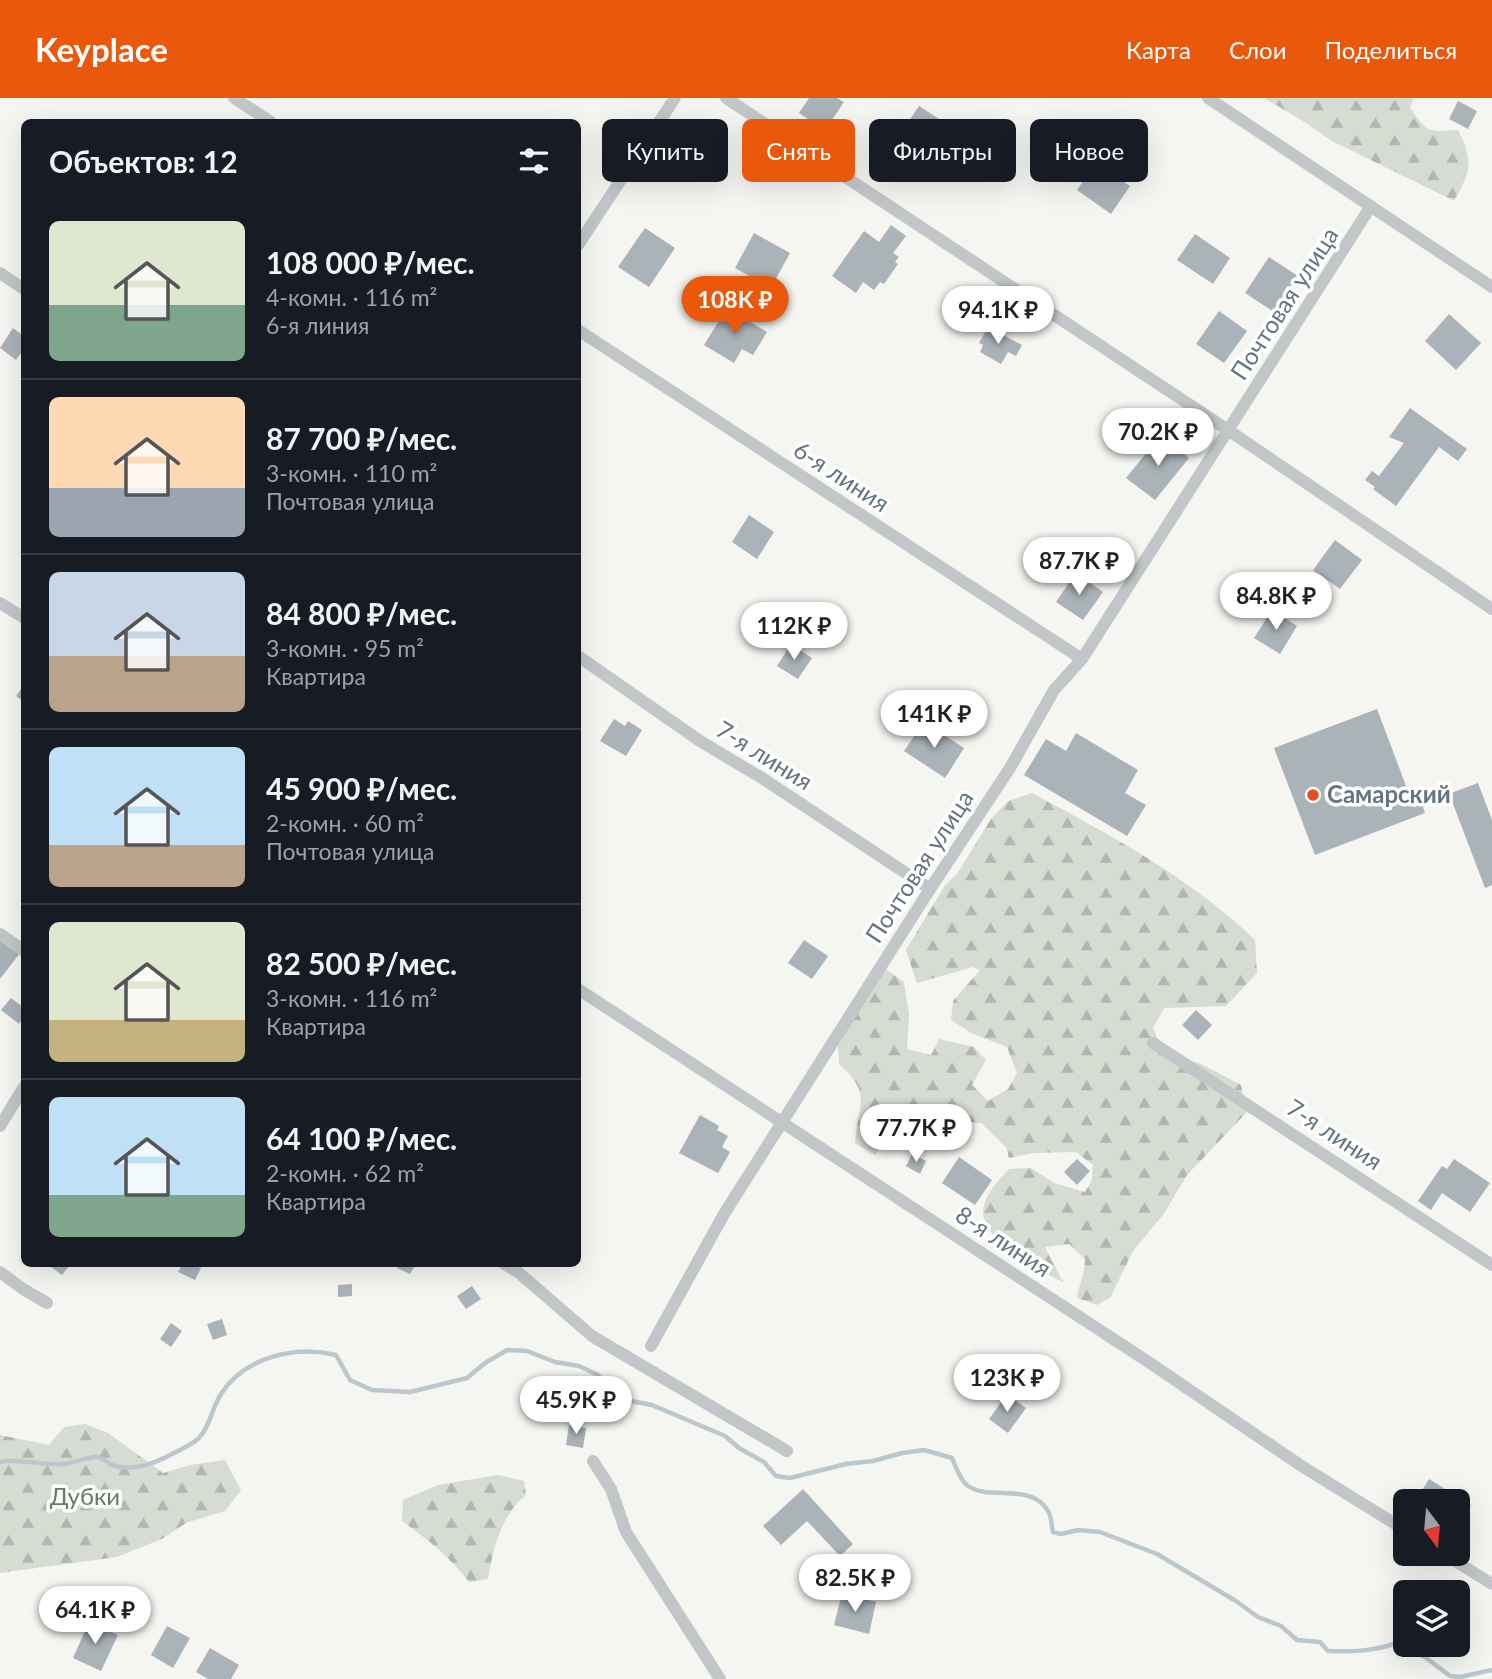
<!DOCTYPE html>
<html lang="ru">
<head>
<meta charset="utf-8">
<style>
	body { margin:0; font-family:Lato,sans-serif; background:#20242c; color:#f1f3f6; height:100vh; display:flex; flex-direction:column; font-size:26px; white-space:nowrap }
	* { box-sizing:border-box; margin:0 }
	p { font-size:23px; color:#9ea1a6 }
	.icon { flex:none; width:38px; height:38px; fill:none; stroke:currentColor; stroke-width:2; stroke-linecap:round; stroke-linejoin:round }
	.map { position:relative; flex:1; overflow:hidden }
	.side { position:absolute; left:21px; top:21px; width:560px; height:1148px; display:flex; flex-direction:column; background:#171b24; border-radius:10px; box-shadow:0 7px 28px #0002 }
	.side>* { flex:none }
	.hud { position:absolute; left:602px; top:21px; width:665px; height:63px; display:flex; gap:14px }
	.needle { width:46px; rotate:164deg }
	.fabs { position:absolute; left:1393px; top:1391px; display:grid; gap:14px }
	.fabs a { display:grid; place-items:center; width:77px; height:77px; border-radius:10px; background:#171b24; box-shadow:0 7px 28px #0002; font-size:35px }
	.price { position:absolute; translate:-50% -60px; padding:0 16px; border-radius:24px; background:#fff; color:#222; font-size:23px; line-height:46px; filter:drop-shadow(0 2px 4px #0008) }
	.price::after { content:''; position:absolute; left:50%; top:42px; width:21px; height:16px; margin-left:-10px; background:inherit; clip-path:polygon(0 0,100% 0,50% 100%) }
	.price.on { background:#ea580c; color:#fff }
	ul { padding:0; list-style:none }
	li { display:flex; align-items:center; gap:21px; height:175px; padding:0 28px }
	li+li { border-top:2px solid #363941 }
	li span { display:grid; place-items:center; flex:none; width:196px; height:140px; border-radius:10px; color:#555 }
	li>.icon { margin-inline-start:auto }
	span .icon { width:84px; height:84px; fill:#fffc; stroke-width:1 }
	li b { font-size:30px }
	h2 { display:flex; justify-content:space-between; align-items:center; height:84px; padding:0 28px; font-size:30px }
	.chip { padding:0 24px; border-radius:10px; background:#171b24; box-shadow:0 7px 28px #0002; font-size:24px; line-height:63px }
	.chip.on { background:#ea580c; color:#fff }
	header { display:flex; align-items:center; gap:42px; box-sizing:border-box; height:98px; padding:0 35px; background:#ea580c; color:#fff }
	header strong { font-size:33px }
	nav { display:flex; gap:38px; margin-inline-start:auto; font-size:24px }
	.map>svg:first-child { display:block }
	.forest { fill:url(#forest-firs) }
	.lines { fill:none; stroke-linecap:round; stroke-linejoin:round }
	.stream { stroke:#bbc7cc; stroke-width:4.5 }
	.building { fill:#aab3b8 }
	.street { stroke:#c2c6c9; stroke-width:12 }
	.poi-dot { fill:#e54e21; stroke:#fff; stroke-width:2.5 }
	.labels { text-anchor:middle; stroke-width:7; stroke-linejoin:round; paint-order:stroke }
	.street-label { font-size:24px; fill:#637583; stroke:#fff }
	.poi-label { font-size:24px; font-weight:bold; fill:#637583; stroke:#fff; text-anchor:start }
	.park-label { font-size:24px; fill:#677a62; stroke:#fff }
</style>
</head>
<body>
<header>
<strong>Keyplace</strong>
<nav><a>Карта</a><a>Слои</a><a>Поделиться</a></nav>
</header>
<div class="map">
<svg width="1492" height="1581" viewBox="0 0 1492 1581">
	<defs>
		<pattern id="forest-firs" width="22" height="20" patternUnits="userSpaceOnUse" patternTransform="scale(1.75)"><rect width="22" height="20" fill="#d6dcd2"/><path d="M5 1l3.5 6h-7zM16 11l3.5 6h-7z" fill="#b1b7b0"/></pattern>
	</defs>
	<rect width="100%" height="100%" fill="#f5f5f1"/>
	<g class="forest">
		<path d="M1264,0H1414L1410,9C1426,35 1429,34 1458,32C1474,64 1471,73 1454,103L1332,43L1300,21Z"/>
		<path d="M1032,695C1110,737 1191,780 1255,842L1257,875L1226,908L1164,910L1153,930L1163,954L1201,966L1241,987L1247,1014L1187,1077L1163,1117L1133,1153L1110,1200L1097,1207L1077,1200C1079,1186 1085,1175 1085,1161L1069,1146L1045,1149L1063,1184C1040,1173 975,1139 984,1107C987,1094 1000,1081 1009,1071L1031,1070L1054,1085L1085,1094L1092,1082L1093,1067L1076,1054L1034,1055L1009,1060L1006,1049L981,1025L923,1020L892,1036L875,1057L855,1045C858,1006 873,996 839,966L838,943L886,871L904,884L909,916L907,951L931,957L939,941L974,949L986,962L972,987L988,1003L1008,991L1017,975L1007,949L971,935L951,922L953,903L980,872L973,869L917,885L906,852L945,787L957,776L991,721L1008,703Z"/>
		<polygon points="85,1326 108,1335 163,1375 190,1367 225,1362 241,1392 225,1413 186,1425 162,1441 117,1459 0,1475 0,1337 49,1347 64,1329"/>
		<path d="M498,1377L524,1383L526,1397C501,1417 493,1451 488,1481L469,1484C450,1459 427,1441 402,1423L403,1402L438,1387Z"/>
	</g>
	<g class="lines">
		<path class="stream" d="M0,1364C20,1360 42,1368 64,1366C74,1365 86,1359 96,1359C102,1359 109,1366 115,1368C141,1375 169,1358 191,1346C210,1335 210,1313 221,1296C244,1259 296,1247 336,1257L350,1282L372,1292L410,1294L467,1280L485,1265L507,1252L527,1253L555,1264L579,1268L598,1277L615,1300L652,1307L725,1338L739,1350L764,1364L776,1378L790,1380L846,1366L873,1363L902,1355L924,1352L952,1360C956,1369 960,1382 968,1388C990,1403 1032,1384 1048,1413C1052,1419 1051,1427 1053,1434L1061,1436L1078,1432L1100,1434L1157,1456L1236,1503L1258,1519L1281,1528L1297,1542L1320,1544L1328,1553C1353,1554 1374,1553 1397,1545L1425,1559L1450,1578L1460,1579L1492,1572"/>
	</g>
	<g class="building">
		<polygon points="809,0 837,0 844,4 825,32 799,15"/>
		<polygon points="1458,3 1477,13 1468,31 1449,21"/>
		<polygon points="919,8 953,30 919,82 885,59"/>
		<polygon points="1096,65 1130,88 1111,116 1077,92"/>
		<polygon points="891,127 906,138 893,155 899,159 895,164 898,166 884,186 880,184 874,192 863,184 856,195 832,178 864,133 879,144"/>
		<polygon points="645,130 675,150 649,189 618,169"/>
		<polygon points="754,135 790,155 771,190 735,170"/>
		<polygon points="1195,136 1230,160 1213,186 1177,162"/>
		<polygon points="1269,159 1298,178 1274,214 1245,195"/>
		<polygon points="727,210 767,234 753,257 742,251 734,265 704,247"/>
		<polygon points="1219,213 1247,233 1224,265 1196,246"/>
		<polygon points="1449,216 1481,245 1456,272 1425,243"/>
		<polygon points="988,229 1022,247 1016,258 1008,254 1001,266 980,254 983,247 979,245"/>
		<polygon points="13,230 24,238 24,251 16,262 0,250"/>
		<polygon points="1410,310 1467,351 1458,363 1439,349 1396,408 1373,391 1375,389 1365,382 1372,373 1379,378 1404,345 1389,339"/>
		<polygon points="1161,337 1189,360 1155,402 1126,380"/>
		<polygon points="749,417 774,434 757,461 732,444"/>
		<polygon points="1335,442 1362,462 1340,491 1313,472"/>
		<polygon points="1076,475 1103,494 1083,522 1056,504"/>
		<polygon points="1272,512 1297,528 1280,556 1254,540"/>
		<polygon points="791,546 812,560 798,581 777,568"/>
		<polygon points="24,587 24,604 16,598"/>
		<polygon points="1377,611 1414,709 1478,685 1492,722 1492,787 1485,790 1450,698 1423,709 1425,715 1315,757 1274,650"/>
		<polygon points="614,621 625,628 628,623 642,632 626,658 600,643"/>
		<polygon points="924,624 964,650 945,680 904,653"/>
		<polygon points="1076,635 1138,672 1125,695 1146,707 1127,738 1024,677 1046,641 1066,653"/>
		<polygon points="0,839 20,855 0,881"/>
		<polygon points="804,842 828,858 812,881 788,865"/>
		<polygon points="11,900 24,910 24,918 19,926 1,912"/>
		<polygon points="1196,912 1212,927 1198,942 1182,927"/>
		<polygon points="700,1017 719,1028 717,1032 728,1038 722,1049 730,1054 718,1075 679,1055"/>
		<polygon points="912,1056 926,1063 920,1076 906,1068"/>
		<polygon points="959,1059 992,1082 975,1107 942,1085"/>
		<polygon points="1077,1061 1090,1073 1077,1087 1064,1074"/>
		<polygon points="1454,1061 1490,1085 1470,1114 1442,1095 1431,1112 1418,1103 1442,1068 1447,1071"/>
		<polygon points="47,1166 71,1166 62,1177"/>
		<polygon points="182,1166 191,1166 201,1170 195,1182 178,1174"/>
		<polygon points="399,1166 416,1166 410,1176 397,1170"/>
		<polygon points="352,1186 352,1198 338,1199 338,1187"/>
		<polygon points="472,1188 481,1201 466,1211 457,1198"/>
		<polygon points="222,1221 227,1237 213,1242 207,1226"/>
		<polygon points="171,1225 182,1233 171,1249 160,1241"/>
		<polygon points="562,1288 577,1291 572,1318 556,1315"/>
		<polygon points="1007,1296 1026,1310 1008,1335 989,1321"/>
		<polygon points="569,1327 586,1330 583,1350 566,1347"/>
		<polygon points="1429,1381 1471,1407 1458,1428 1458,1404 1415,1404"/>
		<polygon points="803,1391 853,1446 840,1458 807,1423 781,1447 763,1428"/>
		<polygon points="842,1495 876,1504 869,1536 834,1527"/>
		<polygon points="89,1524 118,1537 101,1573 73,1560"/>
		<polygon points="167,1528 190,1540 173,1570 151,1557"/>
		<polygon points="210,1550 239,1567 231,1581 208,1581 196,1574"/>
	</g>
	<g class="lines">
		<g class="street">
			<polyline points="234,0 271,24"/>
			<polyline points="726,0 1228,332 1492,511"/>
			<polyline points="1208,0 1492,189"/>
			<polyline points="578,147 675,0"/>
			<polyline points="0,175 24,191"/>
			<polyline points="578,232 1082,561"/>
			<polyline points="0,505 24,520"/>
			<polyline points="578,558 700,643 762,680 930,791"/>
			<polyline points="0,836 24,853"/>
			<polyline points="578,891 1150,1265 1300,1367 1405,1432"/>
			<polyline points="1153,945 1492,1167"/>
			<polyline points="0,1028 24,989"/>
			<polyline points="504,1166 518,1174 592,1238 787,1353"/>
			<polyline points="0,1174 23,1191 47,1205"/>
			<polyline points="651,1248 724,1116 930,791 1010,670 1054,592 1082,561 1371,108"/>
			<polyline points="593,1363 611,1391 626,1434 720,1581"/>
			<polyline points="1444,1456 1492,1486"/>
		</g>
	</g>
	<circle class="poi-dot" cx="1313" cy="697" r="7"/>
	<g class="labels">
		<g class="street-label">
			<text transform="translate(1285 206) rotate(-57)" y="8">Почтовая улица</text>
			<text transform="translate(841 379) rotate(33)" y="8">6-я линия</text>
			<text transform="translate(764 658) rotate(32)" y="8">7-я линия</text>
			<text transform="translate(920 769) rotate(-57)" y="8">Почтовая улица</text>
			<text transform="translate(1334 1037) rotate(33)" y="8">7-я линия</text>
			<text transform="translate(1003 1144) rotate(33)" y="8">8-я линия</text>
		</g>
		<g class="poi-label">
			<text x="1327" y="705">Самарский</text>
		</g>
		<g class="park-label">
			<text x="85" y="1407">Дубки</text>
		</g>
	</g>
</svg>
<div class="fabs">
<a><svg class="needle" viewBox="-14 -14 28 28"><path d="M0-13l5 13h-10z" fill="#e53935"/><path d="M0 13l5-13h-10z" fill="#9ea1a6"/></svg></a>
<a><svg class="icon" aria-label="layers" viewBox="0 0 24 24"><path d="M12 4l9 5-9 5-9-5zM3 14l9 5 9-5"/></svg></a>
</div>
<b class="price on" style="left:735px;top:238px">108K ₽</b>
<b class="price" style="left:998px;top:248px">94.1K ₽</b>
<b class="price" style="left:1158px;top:370px">70.2K ₽</b>
<b class="price" style="left:1079px;top:499px">87.7K ₽</b>
<b class="price" style="left:1276px;top:534px">84.8K ₽</b>
<b class="price" style="left:794px;top:564px">112K ₽</b>
<b class="price" style="left:934px;top:652px">141K ₽</b>
<b class="price" style="left:916px;top:1066px">77.7K ₽</b>
<b class="price" style="left:1007px;top:1316px">123K ₽</b>
<b class="price" style="left:576px;top:1338px">45.9K ₽</b>
<b class="price" style="left:855px;top:1516px">82.5K ₽</b>
<b class="price" style="left:95px;top:1548px">64.1K ₽</b>
<div class="hud">
<a class="chip">Купить</a>
<a class="chip on">Снять</a>
<a class="chip">Фильтры</a>
<a class="chip">Новое</a>
</div>
<section class="side">
<h2>Объектов: 12<svg class="icon" aria-label="filters" viewBox="0 0 24 24"><path d="M4 7h16M4 17h16"/><circle cx="9" cy="7" r="2"/><circle cx="15" cy="17" r="2"/></svg></h2>
<ul>
<li><span style="background:linear-gradient(#dfe7d0 60%,#7fa58c 0)"><svg class="icon" aria-label="home" viewBox="0 0 24 24"><path d="M3 11l9-7 9 7M6 9v11h12V9"/></svg></span><div><b>108 000 ₽/мес.</b><p>4-комн. · 116 m²</p><p>6-я линия</p></div></li>
<li><span style="background:linear-gradient(#ffd9b3 65%,#9aa5b1 0)"><svg class="icon" aria-label="home" viewBox="0 0 24 24"><path d="M3 11l9-7 9 7M6 9v11h12V9"/></svg></span><div><b>87 700 ₽/мес.</b><p>3-комн. · 110 m²</p><p>Почтовая улица</p></div></li>
<li><span style="background:linear-gradient(#c9d6e8 60%,#b9a48a 0)"><svg class="icon" aria-label="home" viewBox="0 0 24 24"><path d="M3 11l9-7 9 7M6 9v11h12V9"/></svg></span><div><b>84 800 ₽/мес.</b><p>3-комн. · 95 m²</p><p>Квартира</p></div></li>
<li><span style="background:linear-gradient(#bfe0f5 70%,#b9a48a 0)"><svg class="icon" aria-label="home" viewBox="0 0 24 24"><path d="M3 11l9-7 9 7M6 9v11h12V9"/></svg></span><div><b>45 900 ₽/мес.</b><p>2-комн. · 60 m²</p><p>Почтовая улица</p></div></li>
<li><span style="background:linear-gradient(#dfe7d0 70%,#c2b280 0)"><svg class="icon" aria-label="home" viewBox="0 0 24 24"><path d="M3 11l9-7 9 7M6 9v11h12V9"/></svg></span><div><b>82 500 ₽/мес.</b><p>3-комн. · 116 m²</p><p>Квартира</p></div></li>
<li><span style="background:linear-gradient(#bfe0f5 70%,#7fa58c 0)"><svg class="icon" aria-label="home" viewBox="0 0 24 24"><path d="M3 11l9-7 9 7M6 9v11h12V9"/></svg></span><div><b>64 100 ₽/мес.</b><p>2-комн. · 62 m²</p><p>Квартира</p></div></li>
</ul>
</section>
</div>
</body>
</html>
